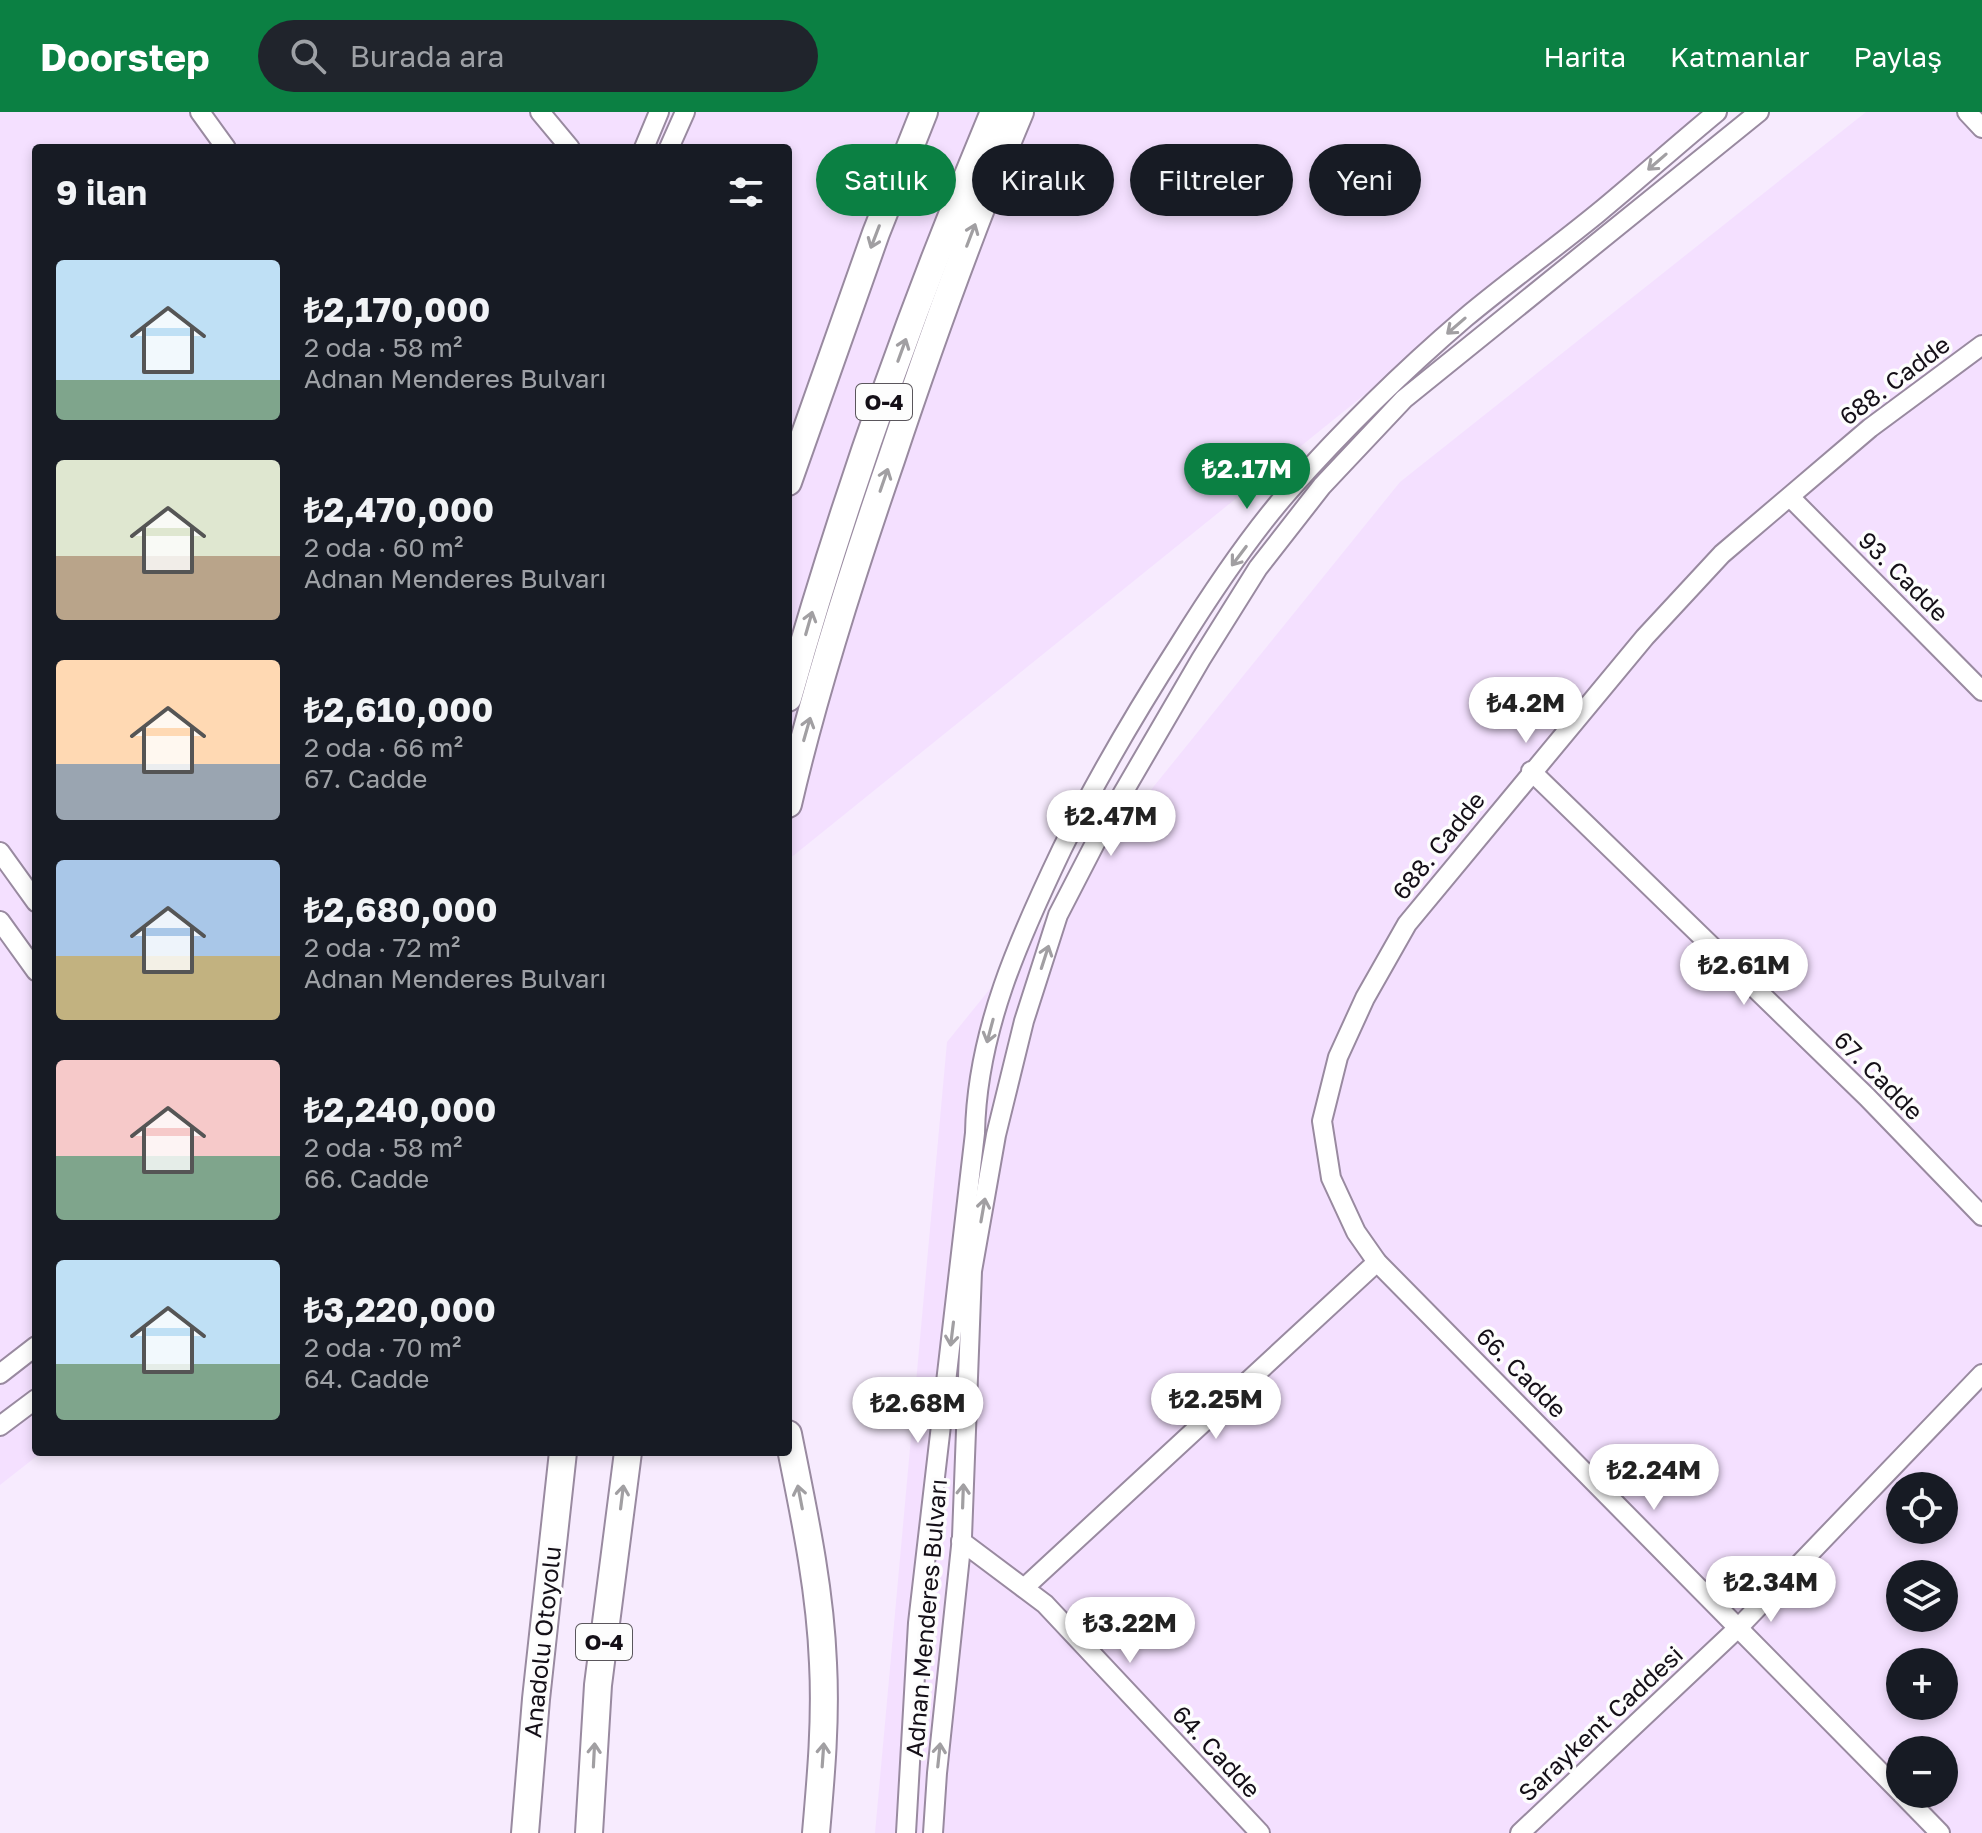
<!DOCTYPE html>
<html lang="tr">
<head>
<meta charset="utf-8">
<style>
	body { margin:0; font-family:"Golos Text",sans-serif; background:#20242c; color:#f1f3f6; height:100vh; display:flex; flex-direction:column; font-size:30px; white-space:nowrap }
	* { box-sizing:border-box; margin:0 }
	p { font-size:26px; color:#9ea1a6 }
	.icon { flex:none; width:44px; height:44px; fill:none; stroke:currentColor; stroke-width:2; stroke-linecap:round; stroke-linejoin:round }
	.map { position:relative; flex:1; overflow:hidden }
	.sheet { position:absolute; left:32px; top:32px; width:760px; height:1312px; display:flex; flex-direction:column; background:#171b24; border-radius:8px; box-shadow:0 4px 12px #0003 }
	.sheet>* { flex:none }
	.guide { position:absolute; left:816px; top:32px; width:760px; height:72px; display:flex; gap:16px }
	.fabs { position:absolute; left:1886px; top:1360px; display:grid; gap:16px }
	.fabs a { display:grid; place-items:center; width:72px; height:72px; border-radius:50%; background:#171b24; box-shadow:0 4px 12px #0003; font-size:40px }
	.price { position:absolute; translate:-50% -68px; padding:0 18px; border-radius:28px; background:#fff; color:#222; font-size:26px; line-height:52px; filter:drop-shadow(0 2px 4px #0008) }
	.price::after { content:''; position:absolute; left:50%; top:48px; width:24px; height:18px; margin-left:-12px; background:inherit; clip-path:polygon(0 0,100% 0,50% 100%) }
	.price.current { background:#0b8043; color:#fff }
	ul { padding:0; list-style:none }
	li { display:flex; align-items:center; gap:24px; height:200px; padding:0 24px }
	li span { display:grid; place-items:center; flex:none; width:224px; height:160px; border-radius:8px; color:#555 }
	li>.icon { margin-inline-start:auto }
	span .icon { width:96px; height:96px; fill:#fffc; stroke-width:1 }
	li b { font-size:34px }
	h2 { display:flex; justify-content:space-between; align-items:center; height:96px; padding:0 24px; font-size:34px }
	.chip { padding:0 28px; border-radius:36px; background:#171b24; box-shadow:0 4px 12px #0003; font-size:28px; line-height:72px }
	.chip.current { background:#0b8043; color:#fff }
	header { display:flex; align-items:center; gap:48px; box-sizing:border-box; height:112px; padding:0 40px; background:#0b8043; color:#fff }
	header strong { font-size:38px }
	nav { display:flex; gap:44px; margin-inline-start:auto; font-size:28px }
	.search { width:560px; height:72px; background:#20242c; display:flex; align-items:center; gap:20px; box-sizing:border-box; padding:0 28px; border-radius:44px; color:#9ea1a6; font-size:30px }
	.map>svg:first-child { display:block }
	.built { fill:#f4e0ff; fill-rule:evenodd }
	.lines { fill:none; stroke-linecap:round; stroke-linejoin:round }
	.minor-casing { stroke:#998aa0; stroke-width:22 }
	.highway-casing { stroke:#998aa0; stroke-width:30 }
	.minor { stroke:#fff; stroke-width:18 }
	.highway { stroke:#fff; stroke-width:26 }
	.oneway { stroke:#a19fa2 }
	.labels { text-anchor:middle; stroke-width:7; stroke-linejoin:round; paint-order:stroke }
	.shield { fill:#fdfdfd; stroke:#5a565c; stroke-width:2 }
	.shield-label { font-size:22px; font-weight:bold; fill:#140f17 }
	.street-label { font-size:24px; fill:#140f17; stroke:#fdfdfd }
</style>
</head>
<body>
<header>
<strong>Doorstep</strong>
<div class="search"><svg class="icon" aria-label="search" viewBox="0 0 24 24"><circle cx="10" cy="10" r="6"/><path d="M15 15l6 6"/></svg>Burada ara</div>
<nav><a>Harita</a><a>Katmanlar</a><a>Paylaş</a></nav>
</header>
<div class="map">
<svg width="1982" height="1721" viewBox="0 0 1982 1721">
	<rect width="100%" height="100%" fill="#f7ebfe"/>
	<g class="built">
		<polygon points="0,0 1715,0 788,748 788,36 36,36 36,1340 42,1340 0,1373"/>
		<path d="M1866,0H1982V1721H875L947,930L1400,370ZM1900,1374H1944V1418H1900ZM1900,1462H1944V1506H1900ZM1900,1550H1944V1594H1900ZM1900,1638H1944V1682H1900Z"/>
	</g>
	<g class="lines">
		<g class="minor-casing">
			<g id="minor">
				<polyline points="200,0 226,36"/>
				<polyline points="540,0 570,36"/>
				<polyline points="1967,0 1982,16"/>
				<polyline points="644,36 659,0"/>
				<polyline points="669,36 685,0"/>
				<polyline points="1790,385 1982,579"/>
				<polyline points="1531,659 1867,985 1982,1104"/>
				<polyline points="0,740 36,790"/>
				<polyline points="0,809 36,859"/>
				<polyline points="0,1262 36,1234"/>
				<polyline points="0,1314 36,1287"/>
				<polyline points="961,1429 1045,1492 1260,1721"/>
				<polyline points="1024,1476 1377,1150"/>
				<polyline points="1900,1680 1377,1150 1356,1120 1331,1066 1322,1009 1338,945 1365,886 1407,812 1645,525 1722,442 1870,316 1982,233"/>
				<polyline points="1902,1682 1940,1721"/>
				<path d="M906,1721L918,1511L975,1021C977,919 1019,827 1062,737C1097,666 1136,600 1179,533C1212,480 1247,427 1288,380C1343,318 1403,259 1465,206C1508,170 1554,137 1598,101C1638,68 1677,33 1717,0"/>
				<polyline points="933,1721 937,1661 962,1425 972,1159 996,1023 1024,909 1058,803 1106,710 1201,547 1258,456 1322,374 1404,287 1759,0"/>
				<polyline points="1520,1721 1739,1515 1982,1262"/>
			</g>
		</g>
		<g class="highway-casing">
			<g id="highway">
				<polyline points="788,370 876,121 924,0"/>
				<path d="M788,586C844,387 914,190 994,0"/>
				<path d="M788,692C815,576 852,461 891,348C930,231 972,114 1020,0"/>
				<path d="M788,1322C803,1397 820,1474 823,1551C826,1608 821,1664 816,1721"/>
				<polyline points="525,1721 536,1587 563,1340"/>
				<polyline points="589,1721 598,1573 628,1340"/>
			</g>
		</g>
		<use href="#minor" class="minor"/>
		<use href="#highway" class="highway"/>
	</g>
	<defs><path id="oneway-shaft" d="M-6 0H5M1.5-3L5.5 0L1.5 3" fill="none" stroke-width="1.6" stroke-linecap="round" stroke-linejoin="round" transform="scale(2)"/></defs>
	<g class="oneway">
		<use href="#oneway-shaft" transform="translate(1657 50) rotate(139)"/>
		<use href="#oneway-shaft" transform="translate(971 123) rotate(-69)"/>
		<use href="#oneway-shaft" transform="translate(875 125) rotate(111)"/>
		<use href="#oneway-shaft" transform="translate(1456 214) rotate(139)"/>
		<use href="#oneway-shaft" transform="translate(902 238) rotate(-70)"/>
		<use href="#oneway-shaft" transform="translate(884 368) rotate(-71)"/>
		<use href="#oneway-shaft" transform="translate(1239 444) rotate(127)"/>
		<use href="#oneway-shaft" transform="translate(809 511) rotate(-74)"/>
		<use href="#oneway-shaft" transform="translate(807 617) rotate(-74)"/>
		<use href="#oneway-shaft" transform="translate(1045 845) rotate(-72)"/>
		<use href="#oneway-shaft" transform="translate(990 919) rotate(105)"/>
		<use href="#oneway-shaft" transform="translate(983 1098) rotate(-80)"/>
		<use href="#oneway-shaft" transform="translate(952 1222) rotate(97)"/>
		<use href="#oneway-shaft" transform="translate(963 1384) rotate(-88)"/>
		<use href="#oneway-shaft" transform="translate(622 1385) rotate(-83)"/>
		<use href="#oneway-shaft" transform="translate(800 1385) rotate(-101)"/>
		<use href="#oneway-shaft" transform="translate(594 1643) rotate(-87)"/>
		<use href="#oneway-shaft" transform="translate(823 1643) rotate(-86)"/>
		<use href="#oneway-shaft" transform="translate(939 1643) rotate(-84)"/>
	</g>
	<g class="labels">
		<g class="shield">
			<rect x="856" y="272" width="56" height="36" rx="6"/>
			<rect x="576" y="1512" width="56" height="36" rx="6"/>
		</g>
		<g class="shield-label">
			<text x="884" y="298">O-4</text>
			<text x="604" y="1538">O-4</text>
		</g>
		<g class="street-label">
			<text transform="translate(1895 269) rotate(-37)" y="8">688. Cadde</text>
			<text transform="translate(1903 465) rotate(45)" y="8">93. Cadde</text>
			<text transform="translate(1439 734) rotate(-51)" y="8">688. Cadde</text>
			<text transform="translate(1878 964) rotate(45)" y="8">67. Cadde</text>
			<text transform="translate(1521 1261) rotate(45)" y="8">66. Cadde</text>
			<text transform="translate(927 1506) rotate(-85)" y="8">Adnan Menderes Bulvarı</text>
			<text transform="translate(543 1530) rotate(-84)" y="8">Anadolu Otoyolu</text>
			<text transform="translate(1601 1612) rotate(-43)" y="8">Saraykent Caddesi</text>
			<text transform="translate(1216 1640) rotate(47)" y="8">64. Cadde</text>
		</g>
	</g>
</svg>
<div class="fabs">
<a><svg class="icon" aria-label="locate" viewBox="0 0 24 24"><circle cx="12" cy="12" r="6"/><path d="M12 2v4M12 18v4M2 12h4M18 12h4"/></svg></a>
<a><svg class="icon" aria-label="layers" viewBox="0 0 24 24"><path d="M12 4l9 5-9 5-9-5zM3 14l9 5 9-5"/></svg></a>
<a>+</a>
<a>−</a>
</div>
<b class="price current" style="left:1247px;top:399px">₺2.17M</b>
<b class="price" style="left:1526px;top:633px">₺4.2M</b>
<b class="price" style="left:1111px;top:746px">₺2.47M</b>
<b class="price" style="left:1744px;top:895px">₺2.61M</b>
<b class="price" style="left:1216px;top:1329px">₺2.25M</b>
<b class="price" style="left:918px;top:1333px">₺2.68M</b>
<b class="price" style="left:1654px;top:1400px">₺2.24M</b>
<b class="price" style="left:1771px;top:1512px">₺2.34M</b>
<b class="price" style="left:1130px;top:1553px">₺3.22M</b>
<div class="guide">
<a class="chip current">Satılık</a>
<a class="chip">Kiralık</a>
<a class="chip">Filtreler</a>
<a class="chip">Yeni</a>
</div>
<section class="sheet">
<h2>9 ilan<svg class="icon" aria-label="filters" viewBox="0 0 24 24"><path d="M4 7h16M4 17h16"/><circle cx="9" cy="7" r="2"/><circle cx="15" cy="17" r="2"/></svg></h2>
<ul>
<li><span style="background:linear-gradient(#bfe0f5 75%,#7fa58c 0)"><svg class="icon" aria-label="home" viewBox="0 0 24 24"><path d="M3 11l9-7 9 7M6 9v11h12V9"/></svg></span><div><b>₺2,170,000</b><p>2 oda · 58 m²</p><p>Adnan Menderes Bulvarı</p></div></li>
<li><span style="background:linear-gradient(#dfe7d0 60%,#b9a48a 0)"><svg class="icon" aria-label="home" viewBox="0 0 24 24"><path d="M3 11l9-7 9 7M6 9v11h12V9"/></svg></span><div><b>₺2,470,000</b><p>2 oda · 60 m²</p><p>Adnan Menderes Bulvarı</p></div></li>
<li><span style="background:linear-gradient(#ffd9b3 65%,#9aa5b1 0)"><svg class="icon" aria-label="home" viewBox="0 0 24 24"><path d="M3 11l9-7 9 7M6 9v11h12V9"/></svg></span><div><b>₺2,610,000</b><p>2 oda · 66 m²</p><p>67. Cadde</p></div></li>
<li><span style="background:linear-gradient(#a9c7e8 60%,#c2b280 0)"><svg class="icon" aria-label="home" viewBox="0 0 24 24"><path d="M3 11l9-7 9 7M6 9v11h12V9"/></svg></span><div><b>₺2,680,000</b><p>2 oda · 72 m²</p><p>Adnan Menderes Bulvarı</p></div></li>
<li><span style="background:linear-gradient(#f6c9c9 60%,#7fa58c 0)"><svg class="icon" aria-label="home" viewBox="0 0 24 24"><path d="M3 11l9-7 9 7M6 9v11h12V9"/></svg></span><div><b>₺2,240,000</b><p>2 oda · 58 m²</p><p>66. Cadde</p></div></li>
<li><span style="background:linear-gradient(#bfe0f5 65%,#7fa58c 0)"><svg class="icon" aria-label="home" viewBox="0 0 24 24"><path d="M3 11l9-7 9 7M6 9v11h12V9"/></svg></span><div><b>₺3,220,000</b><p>2 oda · 70 m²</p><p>64. Cadde</p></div></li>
</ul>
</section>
</div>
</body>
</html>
